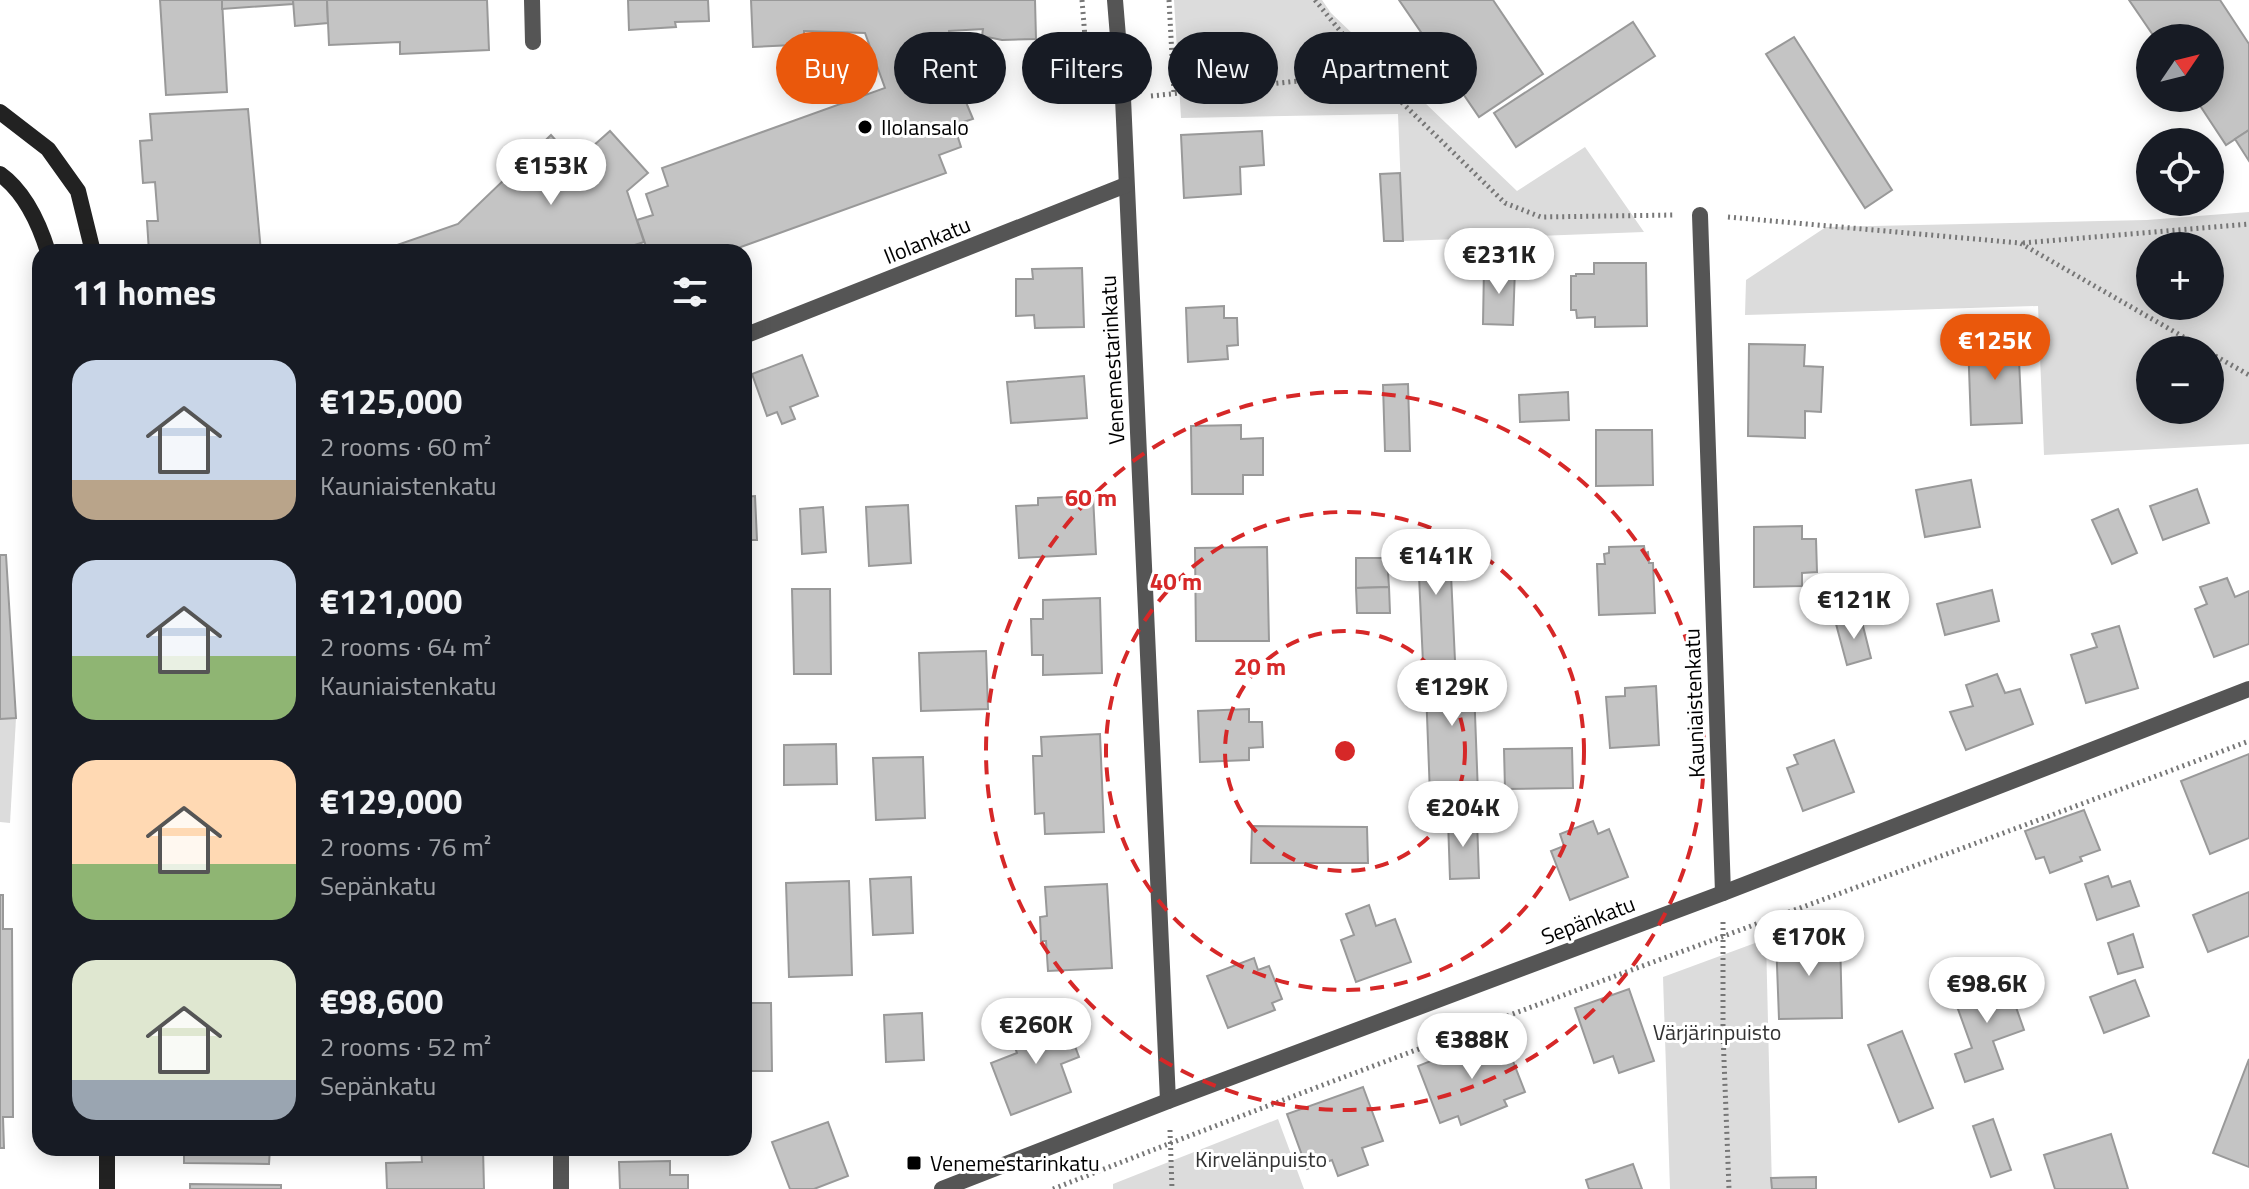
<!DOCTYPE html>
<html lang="en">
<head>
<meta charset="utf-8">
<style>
	body { margin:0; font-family:"Titillium Web",sans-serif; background:#242831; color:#f1f3f6; height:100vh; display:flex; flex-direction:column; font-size:30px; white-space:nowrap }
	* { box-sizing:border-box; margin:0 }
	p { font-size:26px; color:#9ea1a6 }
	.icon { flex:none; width:44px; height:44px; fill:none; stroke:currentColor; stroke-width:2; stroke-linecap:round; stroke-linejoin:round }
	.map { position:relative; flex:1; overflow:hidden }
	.details { position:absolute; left:32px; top:244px; width:720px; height:912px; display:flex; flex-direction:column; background:#171b24; border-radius:24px; box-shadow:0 4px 20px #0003 }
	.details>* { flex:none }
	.top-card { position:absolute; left:776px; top:32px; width:760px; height:72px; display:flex; gap:16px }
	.needle { width:52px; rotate:55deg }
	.buttons { position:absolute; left:2136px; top:24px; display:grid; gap:16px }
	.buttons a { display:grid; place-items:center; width:88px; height:88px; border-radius:50%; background:#171b24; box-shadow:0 4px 20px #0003; font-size:40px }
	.price { position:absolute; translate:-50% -68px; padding:0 18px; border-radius:28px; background:#fff; color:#222; font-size:26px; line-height:52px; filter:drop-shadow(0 2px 4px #0008) }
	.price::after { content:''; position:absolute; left:50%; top:48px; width:24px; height:18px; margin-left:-12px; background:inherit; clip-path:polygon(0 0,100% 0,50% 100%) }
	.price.active { background:#ea580c; color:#fff }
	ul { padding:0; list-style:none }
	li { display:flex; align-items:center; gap:24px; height:200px; padding:0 40px }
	li span { display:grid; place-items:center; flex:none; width:224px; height:160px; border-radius:24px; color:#555 }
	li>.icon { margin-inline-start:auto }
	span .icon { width:96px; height:96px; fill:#fffc; stroke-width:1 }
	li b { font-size:34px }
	h2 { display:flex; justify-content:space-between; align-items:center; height:96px; padding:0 40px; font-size:34px }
	.pill { padding:0 28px; border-radius:36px; background:#171b24; box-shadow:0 4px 20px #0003; font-size:28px; line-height:72px }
	.pill.active { background:#ea580c; color:#fff }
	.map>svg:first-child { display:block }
	.green { fill:#dcdcdc; fill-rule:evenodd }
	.building { fill:#c4c4c4; stroke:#999; stroke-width:2 }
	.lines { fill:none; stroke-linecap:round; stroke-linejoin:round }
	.path { stroke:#777; stroke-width:5; stroke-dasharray:2 4; stroke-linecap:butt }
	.minor { stroke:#555; stroke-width:16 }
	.secondary { stroke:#222; stroke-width:16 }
	.ring { fill:none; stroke:#d62828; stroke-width:4; stroke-dasharray:14 10 }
	.poi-dot { fill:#000; stroke:#fff; stroke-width:3 }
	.labels { text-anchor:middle; stroke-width:6; stroke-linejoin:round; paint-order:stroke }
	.poi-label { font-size:22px; fill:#000; stroke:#fff; text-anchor:start }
	.street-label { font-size:22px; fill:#000; stroke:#fff }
	.park-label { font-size:22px; fill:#333; stroke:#fff }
	.centre { fill:#d62828; stroke:#fff; stroke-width:4 }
	.ring-label { font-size:24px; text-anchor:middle; font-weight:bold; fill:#d62828; stroke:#fff; stroke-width:6; stroke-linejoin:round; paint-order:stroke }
</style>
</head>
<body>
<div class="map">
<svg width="2249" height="1189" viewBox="0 0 2249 1189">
	<rect width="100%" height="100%" fill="#fff"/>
	<g class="green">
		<polygon points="1174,0 1322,0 1331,13 1517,191 1585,147 1644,232 1403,241 1398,114 1181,118"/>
		<path d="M2249,212V444L2044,455L2038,306L1745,315L1746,280L1826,227L2147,220ZM2150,246H2210V306H2150ZM2210,350V410H2150V350Z"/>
		<polygon points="16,718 10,823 0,822 0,719"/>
		<polygon points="1766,939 1772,1189 1670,1189 1663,977"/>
		<polygon points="1278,1119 1304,1189 1113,1189 1113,1184"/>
	</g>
	<g class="building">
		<polygon points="160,0 222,0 227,92 166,95"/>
		<polygon points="222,0 293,0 293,4 222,9"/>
		<polygon points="293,0 327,0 328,23 295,26"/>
		<polygon points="327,0 487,0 489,50 400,54 400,42 329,45"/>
		<polygon points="628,0 708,0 709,21 675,22 676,27 629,30"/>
		<polygon points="751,0 1035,0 1036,39 1002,40 982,36 983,29 949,31 950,64 973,119 954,125 961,147 939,155 946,173 727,252 648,252 637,220 653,215 646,194 668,186 662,168 885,88 865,33 804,31 804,39 793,39 793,45 753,47"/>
		<polygon points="1399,0 1493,0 1543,74 1479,117"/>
		<polygon points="2129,0 2220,0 2249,44 2249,130 2226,145 2195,98 2210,98 2210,38 2155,38"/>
		<polygon points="1633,22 1655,56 1516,147 1494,113"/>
		<polygon points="1794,37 1892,190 1865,208 1766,54"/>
		<polygon points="248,109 261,252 149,252 147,221 158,221 155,182 143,183 140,141 152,140 150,114"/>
		<polygon points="2249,130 2249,161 2235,139"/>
		<polygon points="610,131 648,173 627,191 644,242 613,252 377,252 458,224 551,135 575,162"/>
		<polygon points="1262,131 1264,165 1240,167 1241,194 1184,198 1181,135"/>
		<polygon points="1400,173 1403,241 1384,241 1380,174"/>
		<polygon points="1594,263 1646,263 1647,326 1595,327 1595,317 1577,318 1576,310 1571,310 1571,276 1576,276 1576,274 1594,274"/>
		<polygon points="1484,267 1515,268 1513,325 1483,324"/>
		<polygon points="1082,268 1084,327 1035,328 1034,315 1016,316 1016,279 1033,279 1032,269"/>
		<polygon points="1224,306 1224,318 1237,318 1238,345 1227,346 1228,359 1188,362 1186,308"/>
		<polygon points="2018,339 2022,423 1971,425 1968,341"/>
		<polygon points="1749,344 1805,345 1804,366 1823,367 1821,412 1805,411 1805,438 1748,436"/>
		<polygon points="802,355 818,396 790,407 795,419 782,424 777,412 767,416 752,374"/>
		<polygon points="1084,376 1087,418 1011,423 1007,382"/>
		<polygon points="1408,384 1410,451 1385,451 1383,385"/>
		<polygon points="1568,392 1569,420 1520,422 1519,395"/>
		<polygon points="1241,425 1241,439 1263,438 1263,475 1243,475 1243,494 1192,494 1191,426"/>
		<polygon points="1596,430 1652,430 1653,485 1596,486"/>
		<polygon points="1971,480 1980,527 1925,537 1916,490"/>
		<polygon points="2197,489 2209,523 2163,540 2150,506"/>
		<polygon points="755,496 757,540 744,540 744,497"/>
		<polygon points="1093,496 1096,554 1019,558 1016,506 1038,505 1038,498"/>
		<polygon points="908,505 911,563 869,566 866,507"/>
		<polygon points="823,507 826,552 802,554 800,509"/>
		<polygon points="2118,509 2137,553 2112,564 2092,520"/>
		<polygon points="1802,526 1802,539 1816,539 1817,572 1802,573 1802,586 1754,587 1754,527"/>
		<polygon points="1449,531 1455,661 1423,663 1417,532"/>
		<polygon points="1644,546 1645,553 1648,552 1649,563 1653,563 1655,613 1599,615 1597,564 1605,564 1604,554 1609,553 1609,547"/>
		<polygon points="1267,547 1269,641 1196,641 1195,548"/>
		<polygon points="0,555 6,555 16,718 0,719"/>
		<polygon points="1356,558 1387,558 1389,587 1356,588"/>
		<polygon points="2227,578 2235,597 2249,591 2249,644 2214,657 2195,609 2207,604 2200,587"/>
		<polygon points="1389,587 1390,613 1357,613 1356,588"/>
		<polygon points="792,589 830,589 831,674 794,674"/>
		<polygon points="1992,590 1999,621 1945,635 1937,604"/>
		<polygon points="1100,598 1102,673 1043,675 1043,655 1032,655 1031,619 1043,619 1043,600"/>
		<polygon points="1861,618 1871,658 1847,665 1836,624"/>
		<polygon points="2119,626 2138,688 2086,703 2071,655 2097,647 2092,634"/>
		<polygon points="986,651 988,709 921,711 919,653"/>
		<polygon points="1473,661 1478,794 1430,795 1425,663"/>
		<polygon points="1997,674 2005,693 2020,689 2033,724 1966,750 1950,712 1973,706 1966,685"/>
		<polygon points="1656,686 1659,745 1610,748 1606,697 1625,696 1625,688"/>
		<polygon points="1249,709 1249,722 1262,722 1263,747 1249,748 1249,760 1200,762 1198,711"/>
		<polygon points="1100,734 1104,832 1045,834 1044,813 1035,814 1033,756 1042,756 1041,737"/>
		<polygon points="1834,740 1854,792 1803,811 1787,768 1798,764 1794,755"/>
		<polygon points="836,744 837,784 784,785 784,745"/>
		<polygon points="1572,748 1573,788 1505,789 1504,749"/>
		<polygon points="2249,754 2249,838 2210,854 2181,781"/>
		<polygon points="923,757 925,818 876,820 873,758"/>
		<polygon points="2084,810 2100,850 2080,857 2082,861 2050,873 2044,857 2036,859 2025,831"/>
		<polygon points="1448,820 1477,820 1479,878 1450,879"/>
		<polygon points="1593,821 1598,834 1609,829 1628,877 1570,900 1551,851 1564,846 1560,834"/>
		<polygon points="1252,826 1367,827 1368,863 1251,863"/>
		<polygon points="2108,876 2112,887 2130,881 2139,906 2097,920 2085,884"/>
		<polygon points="911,877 913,933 873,935 870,879"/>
		<polygon points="849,881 852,975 789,977 786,883"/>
		<polygon points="1107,884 1112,968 1048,971 1046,941 1041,941 1040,917 1047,916 1045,887"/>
		<polygon points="2249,892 2249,936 2208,952 2193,915"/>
		<polygon points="0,895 3,895 3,929 12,929 13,1117 3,1117 4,1148 0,1148"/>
		<polygon points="1369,905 1376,926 1395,919 1411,962 1356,982 1341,940 1354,935 1346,914"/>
		<polygon points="2133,934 2143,967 2118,974 2108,943"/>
		<polygon points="1840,938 1842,1018 1779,1019 1776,939"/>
		<polygon points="1254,958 1258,970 1269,966 1282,999 1272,1003 1275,1010 1228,1028 1207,976"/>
		<polygon points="2003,970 2024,1030 1993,1041 2003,1069 1965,1082 1955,1054 1972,1048 1954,998 1980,989 1977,979"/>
		<polygon points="2135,980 2149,1016 2104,1033 2090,997"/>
		<polygon points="1629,989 1654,1061 1619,1073 1613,1056 1594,1063 1575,1008"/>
		<polygon points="744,1003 771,1003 772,1071 744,1071"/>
		<polygon points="922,1013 924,1060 886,1062 884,1015"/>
		<polygon points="1064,1017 1079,1057 1061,1064 1071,1092 1011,1115 991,1063 1017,1053 1011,1037"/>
		<polygon points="1902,1031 1933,1108 1899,1122 1868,1045"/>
		<polygon points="1502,1033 1525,1092 1504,1100 1507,1106 1461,1125 1458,1116 1440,1123 1418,1066"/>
		<polygon points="2249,1059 2249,1167 2213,1153"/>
		<polygon points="1363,1087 1383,1141 1362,1148 1368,1165 1338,1176 1332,1160 1307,1169 1287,1114"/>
		<polygon points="1993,1119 2011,1170 1991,1177 1973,1126"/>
		<polygon points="828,1122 848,1176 814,1189 790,1189 772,1142"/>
		<polygon points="2111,1134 2128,1189 2055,1189 2044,1155"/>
		<polygon points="184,1148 270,1148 269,1164 184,1163"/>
		<polygon points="421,1148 483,1148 484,1189 387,1189 386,1163 422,1162"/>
		<polygon points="670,1161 670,1175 688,1175 688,1189 620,1189 619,1162"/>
		<polygon points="1633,1164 1642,1189 1589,1189 1586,1180"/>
		<polygon points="1816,1177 1816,1189 1772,1189 1771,1178"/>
		<polygon points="190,1184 281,1185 281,1189 190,1189"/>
	</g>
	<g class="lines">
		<g class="path">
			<polyline points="1082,0 1090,99 1097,99"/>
			<polyline points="1169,0 1174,94"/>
			<polyline points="1315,0 1385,86"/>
			<polyline points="1151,96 1299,81 1386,87 1505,203 1541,217 1674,215"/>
			<polyline points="1728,217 2020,243 2206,350"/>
			<polyline points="2023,243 2249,224"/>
			<polyline points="2210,353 2249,375"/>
			<polyline points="1723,922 1723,1034 1729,1189"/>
			<polyline points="1170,1130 1172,1189"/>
			<path d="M1053,1189C1449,1033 1851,892 2249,741"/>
		</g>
		<g class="minor">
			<polyline points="532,0 533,42"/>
			<polyline points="1115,0 1123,98 1168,1101"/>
			<polyline points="1700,215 1723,893"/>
			<polyline points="744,336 1126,185"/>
			<polyline points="561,1148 561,1189"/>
			<polyline points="942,1189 1168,1101 1723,893 2249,689"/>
		</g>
		<g class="secondary">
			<polyline points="0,112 48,149 78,191 93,252"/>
			<path d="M0,174C25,192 39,223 48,252"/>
			<polyline points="107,1148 107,1189"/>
		</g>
	</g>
	<g class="ring">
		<circle cx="1345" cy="751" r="120"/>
		<circle cx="1345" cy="751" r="239"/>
		<circle cx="1345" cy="751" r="359"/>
	</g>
	<g class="poi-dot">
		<circle cx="865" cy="127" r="8"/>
		<rect x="906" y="1155" width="16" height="16" rx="4"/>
	</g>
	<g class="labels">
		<g class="poi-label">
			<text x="881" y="135">Ilolansalo</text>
			<text x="930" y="1171">Venemestarinkatu</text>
		</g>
		<g class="street-label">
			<text transform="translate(927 240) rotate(-22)" y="8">Ilolankatu</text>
			<text transform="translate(1112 360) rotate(-93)" y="8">Venemestarinkatu</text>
			<text transform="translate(1694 703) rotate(-92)" y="8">Kauniaistenkatu</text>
			<text transform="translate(1588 920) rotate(-21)" y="8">Sepänkatu</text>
		</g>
		<g class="park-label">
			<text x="1717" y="1040">Värjärinpuisto</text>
			<text x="1261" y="1167">Kirvelänpuisto</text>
		</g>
	</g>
	<circle cx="1345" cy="751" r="12" class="centre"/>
	<g class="ring-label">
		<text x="1091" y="506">60 m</text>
		<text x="1176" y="590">40 m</text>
		<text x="1260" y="675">20 m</text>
	</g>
</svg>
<div class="buttons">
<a><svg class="needle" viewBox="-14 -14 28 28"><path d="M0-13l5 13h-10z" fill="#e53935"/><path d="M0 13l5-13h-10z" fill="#9ea1a6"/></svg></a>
<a><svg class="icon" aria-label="locate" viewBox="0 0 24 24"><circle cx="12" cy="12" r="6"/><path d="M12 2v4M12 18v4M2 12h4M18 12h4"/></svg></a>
<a>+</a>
<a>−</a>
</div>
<b class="price" style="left:551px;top:207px">€153K</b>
<b class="price" style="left:1499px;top:296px">€231K</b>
<b class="price active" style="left:1995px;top:382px">€125K</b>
<b class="price" style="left:1436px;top:597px">€141K</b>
<b class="price" style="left:1854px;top:641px">€121K</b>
<b class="price" style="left:1452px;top:728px">€129K</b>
<b class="price" style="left:1463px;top:849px">€204K</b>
<b class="price" style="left:1809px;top:978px">€170K</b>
<b class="price" style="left:1987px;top:1025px">€98.6K</b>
<b class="price" style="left:1036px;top:1066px">€260K</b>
<b class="price" style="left:1472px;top:1081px">€388K</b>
<div class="top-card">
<a class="pill active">Buy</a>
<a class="pill">Rent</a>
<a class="pill">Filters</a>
<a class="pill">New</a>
<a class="pill">Apartment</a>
</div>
<section class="details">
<h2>11 homes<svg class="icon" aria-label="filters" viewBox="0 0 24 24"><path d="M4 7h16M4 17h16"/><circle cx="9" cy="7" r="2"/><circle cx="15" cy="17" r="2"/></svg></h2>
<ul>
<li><span style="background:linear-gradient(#c9d6e8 75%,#b9a48a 0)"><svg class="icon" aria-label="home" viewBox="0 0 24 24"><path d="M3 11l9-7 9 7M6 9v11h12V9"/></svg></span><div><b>€125,000</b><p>2 rooms · 60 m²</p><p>Kauniaistenkatu</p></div></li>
<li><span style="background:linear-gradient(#c9d6e8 60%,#8fb573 0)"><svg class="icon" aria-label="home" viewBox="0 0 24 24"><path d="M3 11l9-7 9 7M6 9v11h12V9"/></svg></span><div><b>€121,000</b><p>2 rooms · 64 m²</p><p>Kauniaistenkatu</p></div></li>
<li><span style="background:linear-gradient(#ffd9b3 65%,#8fb573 0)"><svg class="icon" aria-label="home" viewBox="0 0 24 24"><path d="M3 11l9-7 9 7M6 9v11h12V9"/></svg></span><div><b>€129,000</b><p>2 rooms · 76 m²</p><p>Sepänkatu</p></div></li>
<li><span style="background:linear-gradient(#dfe7d0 75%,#9aa5b1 0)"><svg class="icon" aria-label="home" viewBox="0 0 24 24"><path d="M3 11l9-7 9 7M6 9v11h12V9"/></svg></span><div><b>€98,600</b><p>2 rooms · 52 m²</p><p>Sepänkatu</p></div></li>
</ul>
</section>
</div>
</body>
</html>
